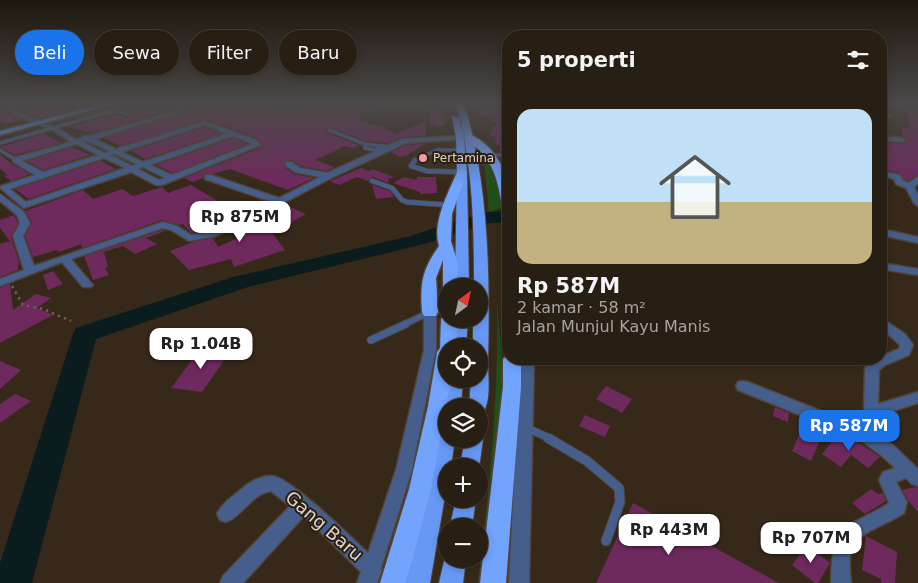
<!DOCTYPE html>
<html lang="id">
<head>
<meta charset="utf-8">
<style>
	body { margin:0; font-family:"DejaVu Sans",sans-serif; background:#30271d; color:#f1f3f6; height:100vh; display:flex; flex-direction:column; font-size:19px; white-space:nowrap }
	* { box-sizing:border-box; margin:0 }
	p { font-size:16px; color:#a5a2a0 }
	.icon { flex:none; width:28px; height:28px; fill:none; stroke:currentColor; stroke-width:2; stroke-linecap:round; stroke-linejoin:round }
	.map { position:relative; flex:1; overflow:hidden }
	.panel { position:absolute; left:502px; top:30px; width:385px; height:335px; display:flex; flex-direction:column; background:#281f14; border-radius:20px; box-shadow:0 2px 8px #0003,0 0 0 1px #443d34 }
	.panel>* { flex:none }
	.hud { position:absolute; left:15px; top:30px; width:412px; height:45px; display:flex; gap:10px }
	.needle { width:32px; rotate:33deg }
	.fabs { position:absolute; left:438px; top:278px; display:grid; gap:10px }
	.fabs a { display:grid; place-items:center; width:50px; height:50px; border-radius:50%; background:#281f14; box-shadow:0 2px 8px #0003,0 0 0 1px #443d34; font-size:25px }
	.price { position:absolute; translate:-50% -42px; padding:0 11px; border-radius:10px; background:#fff; color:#222; font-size:16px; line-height:32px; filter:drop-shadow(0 1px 2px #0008) }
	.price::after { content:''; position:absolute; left:50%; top:30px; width:15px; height:11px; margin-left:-8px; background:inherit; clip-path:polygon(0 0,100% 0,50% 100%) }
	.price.active { background:#1a73e8; color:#fff }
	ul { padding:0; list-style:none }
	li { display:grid; align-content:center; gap:10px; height:265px; padding:0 15px }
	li+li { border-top:1px solid #443d34 }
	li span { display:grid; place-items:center; height:155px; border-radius:15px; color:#555 }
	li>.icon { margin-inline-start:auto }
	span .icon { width:90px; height:90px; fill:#fffc; stroke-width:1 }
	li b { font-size:21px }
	h2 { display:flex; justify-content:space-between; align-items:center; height:60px; padding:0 15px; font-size:21px }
	.pill { padding:0 18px; border-radius:22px; background:#281f14; box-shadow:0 2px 8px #0003,0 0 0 1px #443d34; font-size:18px; line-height:45px }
	.pill.active { background:#1a73e8; color:#fff }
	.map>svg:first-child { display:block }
	.green { fill:#204f19 }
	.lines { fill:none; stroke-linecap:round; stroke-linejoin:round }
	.river { fill:#0a1c1e; fill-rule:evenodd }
	.building { fill:#6e295d }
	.minor-tunnel { stroke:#4f4335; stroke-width:7; stroke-dasharray:7 3; stroke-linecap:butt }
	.service-far4-casing { stroke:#514436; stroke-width:4.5 }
	.service-far3-casing { stroke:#514436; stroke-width:6 }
	.service-far2-casing { stroke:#514436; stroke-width:8 }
	.service-far1-casing { stroke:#514436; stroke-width:9 }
	.service-casing { stroke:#514436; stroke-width:11 }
	.minor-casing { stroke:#514436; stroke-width:3 }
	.primary-casing { stroke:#514436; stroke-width:3 }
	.trunk-casing { stroke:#514436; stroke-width:2 }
	.motorway-casing { stroke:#514436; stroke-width:3 }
	.path { stroke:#6b6052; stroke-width:2.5; stroke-dasharray:2.5 4; stroke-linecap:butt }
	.service-far4 { stroke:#455e8c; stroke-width:3 }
	.service-far3 { stroke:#455e8c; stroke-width:4.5 }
	.service-far2 { stroke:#455e8c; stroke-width:5.5 }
	.service-far1 { stroke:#455e8c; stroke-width:7 }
	.service { stroke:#455e8c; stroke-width:9 }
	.minor { fill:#455e8c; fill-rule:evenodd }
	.primary { fill:#5c8eec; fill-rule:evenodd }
	.trunk { fill:#6798f4; fill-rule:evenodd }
	.motorway { fill:#72a3fd; fill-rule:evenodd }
	.poi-dot { fill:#f49aa2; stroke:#2c1f11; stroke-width:2 }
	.labels { text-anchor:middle; stroke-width:4; stroke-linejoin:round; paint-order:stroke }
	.far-poi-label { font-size:12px; fill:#ddd4cb; stroke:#2c1f11; text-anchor:start }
	.near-street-label { font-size:18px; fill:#ddd4cb; stroke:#2c1f11 }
</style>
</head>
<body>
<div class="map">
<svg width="918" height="583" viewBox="0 0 918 583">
	<rect width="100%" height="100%" fill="#36291a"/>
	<g class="green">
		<polygon points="484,161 488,161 504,207 489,212"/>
		<path d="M497,301L506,403L491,583H478C489,490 499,395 497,301Z"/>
	</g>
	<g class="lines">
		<polygon class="river" points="509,211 509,222 490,223 424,244 248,287 96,339 32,583 0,583 0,563 73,334 76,328 233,277 411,236 451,222 489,212"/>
	</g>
	<g class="building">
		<polygon points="0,104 15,104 21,108 27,104 65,104 71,106 80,104 97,104 40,119 17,109 11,104 6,108 9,114 22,120 6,124 0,121"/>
		<polygon points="116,104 131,104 132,111 150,106 150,104 276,104 290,109 304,104 389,104 356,118 361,120 357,121 383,127 395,134 426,121 425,136 402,137 388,143 366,141 328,127 326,129 327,133 359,145 353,148 345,146 315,160 335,167 327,171 301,166 292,160 285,161 285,168 294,174 314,178 288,190 230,169 213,174 205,173 203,178 193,182 184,178 262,147 262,144 257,138 206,119 121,146 103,138 186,112 184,109 179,108 92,133 70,127 112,114 130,118 132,113 120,108 112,108 60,122 58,121 114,106"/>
		<polygon points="487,104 507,108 509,107 509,152 500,152 499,145 496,145 495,136 489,135 497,123 491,122 497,118 475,115"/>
		<polygon points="905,105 918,105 918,174 909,181 903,179 900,173 881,169 881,147 887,148 886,142 902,144 908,141 903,137 902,127 911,128"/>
		<polygon points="430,106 438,106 446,123 440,127 429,124"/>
		<polygon points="205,127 221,134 145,159 131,151"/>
		<polygon points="43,134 62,143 15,155 0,147"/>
		<polygon points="233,138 247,144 173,173 156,165"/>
		<polygon points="425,144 405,156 400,157 391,152 406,145"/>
		<polygon points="72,147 90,155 43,170 27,161"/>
		<polygon points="0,154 12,164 30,174 11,181 4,176 8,175 0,169"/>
		<polygon points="101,161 116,169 28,199 15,189"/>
		<polygon points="361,168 369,171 373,169 394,177 388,179 389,183 372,177 368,181 357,177 339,185 330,181"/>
		<polygon points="404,177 417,180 417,177 436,177 437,193 420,194 420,192 393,183"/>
		<polygon points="191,185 233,210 262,202 264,204 208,230 191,233 183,224 179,225 162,220 82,248 81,244 59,252 57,250 33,257 25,236 32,222 25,211 83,190 93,199 122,189 133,196 162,187 168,193"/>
		<polygon points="372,185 390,191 394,197 376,199"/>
		<polygon points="288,206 306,214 272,233 285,250 234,267 231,259 189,270 170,251 193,242 213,238 218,247 244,235 235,229 272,211 274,214"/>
		<polygon points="14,215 18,223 11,237 19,262 18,270 0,277 0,244 10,241 0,228 0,220"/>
		<polygon points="163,230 165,231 146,238 157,244 135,254 123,246 104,252 108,267 105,268 109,275 93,280 84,256"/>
		<polygon points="53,271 63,284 48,290 43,275"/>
		<polygon points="10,284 13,310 36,294 51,298 37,308 53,315 0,343 0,288"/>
		<polygon points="201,348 230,352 202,392 171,388"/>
		<polygon points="0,361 21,370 0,389"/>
		<polygon points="606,386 632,399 622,413 596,399"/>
		<polygon points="15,394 31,401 0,423 0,404"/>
		<polygon points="775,407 789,413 788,422 773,416"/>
		<polygon points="585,415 610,426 605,437 579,426"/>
		<polygon points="800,433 819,443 811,461 792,451"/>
		<polygon points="839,433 850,437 880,457 868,468 851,455 841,467 822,454"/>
		<polygon points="915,487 918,488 918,512 909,502 902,490"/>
		<polygon points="871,489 878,494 883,493 886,501 865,514 852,503"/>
		<polygon points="633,503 779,583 596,583"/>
		<polygon points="866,536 897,552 895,583 881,583 881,579 862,570"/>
		<polygon points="807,545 830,563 818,583 815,583 792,565"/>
	</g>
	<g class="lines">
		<polyline class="minor-tunnel" points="11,108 20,104"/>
		<g class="service-far4-casing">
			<g id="service-far4">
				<polyline points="329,130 365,144 391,147"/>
				<polyline points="0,143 112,111 119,111 129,115"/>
				<polyline points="365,144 365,148 374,150 383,147"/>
				<polyline points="0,150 16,160"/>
				<polyline points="426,155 437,150 460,150"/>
				<polyline points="489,155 509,155"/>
				<polyline points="414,162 415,160"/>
			</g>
		</g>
		<g class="service-far3-casing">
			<g id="service-far3">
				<polyline points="415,160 411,166 427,171 462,172"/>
				<polyline points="372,181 392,188 402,200 407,202 448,205"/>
			</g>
		</g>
		<g class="service-far2-casing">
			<polyline id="service-far2" points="403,325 430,312"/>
		</g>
		<g class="service-far1-casing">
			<g id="service-far1">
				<polyline points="371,340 406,324"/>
				<polyline points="525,427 551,439"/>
			</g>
		</g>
		<g class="service-casing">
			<polyline id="service" points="548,438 587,461 619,488 620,502 606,541"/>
		</g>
		<g class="minor-casing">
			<g id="minor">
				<polygon points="17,104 25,104 22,106"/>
				<path d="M11,106L16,111L55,127L77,140L82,138L83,136H89L179,110L184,111L95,139L116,149L205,121L256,140L261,145L162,185H156L131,172L24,208L0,188L1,186L35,175L13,162V158L71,142L51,129L11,113L8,108ZM205,125L226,134L143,162L122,152ZM233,136L252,144L172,175L150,165ZM88,141L109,151L105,153L83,142ZM76,144L98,155L43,172L22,161ZM115,154L136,164L132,166L111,155ZM104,158L125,168L26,202L10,189ZM143,167L165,178L159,180L138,169Z"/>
				<polygon points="881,113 890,115 891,116 888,118 881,117"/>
				<polygon points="460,136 462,137 462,139 406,143 331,178 245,223 215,236 189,241 171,230 163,228 71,259 91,283 93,285 91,287 83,287 62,262 0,286 0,279 24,270 13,236 20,223 17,215 0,201 0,194 24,212 30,223 23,236 34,266 163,222 177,226 191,235 210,232 272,202 205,179 205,175 211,175 279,198 320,177 295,172 286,166 286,162 292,162 300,168 327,173 402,139"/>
				<polygon points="881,136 902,138 906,140 902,142 881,140"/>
				<polygon points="881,171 900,175 902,180 909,183 918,176 918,184 914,187 918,195 918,206 914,203 906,188 896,184 894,179 881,175"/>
				<polygon points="881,229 918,237 918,243 881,235"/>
				<polygon points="881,263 918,269 918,275 881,269"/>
				<path d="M430,308L436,312V350L412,470L381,568L382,570L377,583H357L361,572L304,516L243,583H220L223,576L290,506L271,491C251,494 243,516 226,522L220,520L217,514C221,505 230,498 238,492C246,484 260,475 272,476C290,477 352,538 368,553L396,470L424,350V312Z"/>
				<path d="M881,318L905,334L913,345L909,355L885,365L879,370L878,404L918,392V403L877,416L872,432L894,446L918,469V486L912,484L906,478L896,482L907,502L904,513C889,524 861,530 852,548C848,558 850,572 851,583H831C832,553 832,532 862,518C871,513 881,509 889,503L879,480L883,472L895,468L882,456L859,439L738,390L736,386L738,382L743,381L748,382L859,426L864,412L865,368L875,359H881V356L899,349L900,345L881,328Z"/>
				<polygon points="520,359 534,359 529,583 509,583"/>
			</g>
		</g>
		<g class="primary-casing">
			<polygon id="primary" points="104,104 114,104 0,135 0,131"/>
		</g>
		<g class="trunk-casing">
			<g id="trunk">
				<path d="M456,104H464C489,182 490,280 488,362C488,376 491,398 484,411L479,413V406H469L471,379H479V346H473V319H479V286H474C474,226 473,163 456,104Z"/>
				<polygon points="452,116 459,118 464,138 467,172 469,286 455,286 457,172 456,138"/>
				<polygon points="454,319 468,319 466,346 450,346"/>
				<polygon points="447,379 463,379 461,406 446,406 446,411 443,406"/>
				<polygon points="446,431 446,439 455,439 451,466 446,466 446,490 430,583 406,583 437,439 439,433"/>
				<polygon points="479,433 483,439 479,468 479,466 460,466 465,439 479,439"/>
				<polygon points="456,499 476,499 472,526 450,526"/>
				<polygon points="446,553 446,559 466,559 463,583 439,583"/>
			</g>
		</g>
		<g class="motorway-casing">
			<g id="motorway">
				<path d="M470,135C489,141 505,166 508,184C510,194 509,206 509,217L503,213C500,193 497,170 483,154C478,148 471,144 465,138Z"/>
				<path d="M462,169L467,172L452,214L451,241L458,264L457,286H446V290L443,286V260L436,278L438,312L436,316H424L422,312C420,283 422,270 439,246C432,222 448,194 457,172Z"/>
				<polygon points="446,314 446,319 457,319 456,346 446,346 446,379 451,379 431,489 406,583 380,583 409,489 428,406 437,352 440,348 441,319"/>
				<polygon points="509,354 509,359 521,359 521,387 506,583 480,583 503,387 503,359"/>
			</g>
		</g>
		<polyline class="path" points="12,286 23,305 43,309 71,321"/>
		<use href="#service-far4" class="service-far4"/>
		<use href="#service-far3" class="service-far3"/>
		<use href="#service-far2" class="service-far2"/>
		<use href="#service-far1" class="service-far1"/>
		<use href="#service" class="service"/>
		<use href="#minor" class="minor"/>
		<use href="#primary" class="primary"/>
		<use href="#trunk" class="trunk"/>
		<use href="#motorway" class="motorway"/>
	</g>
	<linearGradient id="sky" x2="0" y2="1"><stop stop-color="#1e170e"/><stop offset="0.56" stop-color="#4c4949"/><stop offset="1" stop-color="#4c4949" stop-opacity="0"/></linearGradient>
	<rect width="918" height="185" fill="url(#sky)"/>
	<circle class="poi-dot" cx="423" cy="158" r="5"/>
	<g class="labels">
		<g class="far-poi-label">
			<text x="433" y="162">Pertamina</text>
		</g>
		<g class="near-street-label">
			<text transform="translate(324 526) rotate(41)" y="6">Gang Baru</text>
		</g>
	</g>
</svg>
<div class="fabs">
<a><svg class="needle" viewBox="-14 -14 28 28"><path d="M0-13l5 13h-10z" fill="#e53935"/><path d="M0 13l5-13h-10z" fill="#a5a2a0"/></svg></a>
<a><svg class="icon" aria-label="locate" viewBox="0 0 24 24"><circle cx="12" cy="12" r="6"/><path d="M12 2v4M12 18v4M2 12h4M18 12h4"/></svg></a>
<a><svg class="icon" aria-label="layers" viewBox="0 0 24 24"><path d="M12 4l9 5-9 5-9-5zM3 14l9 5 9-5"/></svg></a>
<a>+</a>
<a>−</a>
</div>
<b class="price" style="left:240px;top:243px">Rp 875M</b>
<b class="price" style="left:201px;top:370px">Rp 1.04B</b>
<b class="price active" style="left:849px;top:452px">Rp 587M</b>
<b class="price" style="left:669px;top:556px">Rp 443M</b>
<b class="price" style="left:811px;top:564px">Rp 707M</b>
<div class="hud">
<a class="pill active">Beli</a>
<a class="pill">Sewa</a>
<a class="pill">Filter</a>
<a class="pill">Baru</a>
</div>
<section class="panel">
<h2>5 properti<svg class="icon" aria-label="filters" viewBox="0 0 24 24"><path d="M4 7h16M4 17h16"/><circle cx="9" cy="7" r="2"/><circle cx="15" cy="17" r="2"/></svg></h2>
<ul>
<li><span style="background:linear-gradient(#bfe0f5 60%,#c2b280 0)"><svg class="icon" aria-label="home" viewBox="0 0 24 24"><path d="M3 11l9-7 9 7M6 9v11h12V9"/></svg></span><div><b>Rp 587M</b><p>2 kamar · 58 m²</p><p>Jalan Munjul Kayu Manis</p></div></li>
</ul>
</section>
</div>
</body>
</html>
